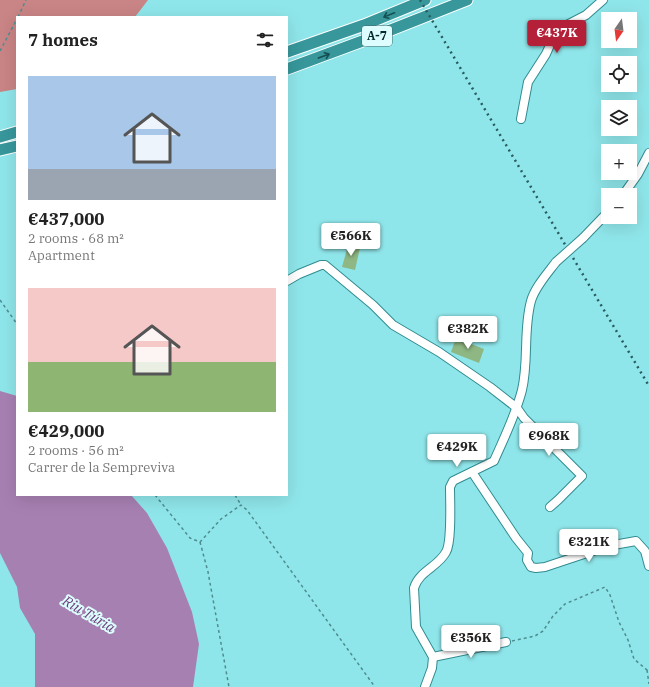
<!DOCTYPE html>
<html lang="en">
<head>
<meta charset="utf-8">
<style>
	body { margin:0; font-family:"IBM Plex Serif",serif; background:#f6f6f6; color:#222; height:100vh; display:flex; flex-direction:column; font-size:15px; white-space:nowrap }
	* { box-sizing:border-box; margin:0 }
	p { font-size:13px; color:#767676 }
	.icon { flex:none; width:22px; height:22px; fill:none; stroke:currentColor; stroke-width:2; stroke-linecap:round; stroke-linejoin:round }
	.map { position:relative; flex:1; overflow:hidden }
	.side { position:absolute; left:16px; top:16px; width:272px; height:480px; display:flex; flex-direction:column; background:#fff; border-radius:0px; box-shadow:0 4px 16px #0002 }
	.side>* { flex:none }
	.needle { width:26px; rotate:194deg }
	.fabs { position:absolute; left:601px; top:12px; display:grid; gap:8px }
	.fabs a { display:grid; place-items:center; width:36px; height:36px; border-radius:0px; background:#fff; box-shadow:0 4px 16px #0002; font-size:20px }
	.price { position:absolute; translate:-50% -34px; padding:0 9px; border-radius:4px; background:#fff; color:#222; font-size:13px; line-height:26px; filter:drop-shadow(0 1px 2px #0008) }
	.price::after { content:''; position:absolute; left:50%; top:24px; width:12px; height:9px; margin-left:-6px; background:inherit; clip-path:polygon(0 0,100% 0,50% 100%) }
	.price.on { background:#b32038; color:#fff }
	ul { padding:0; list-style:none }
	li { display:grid; align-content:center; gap:8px; height:212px; padding:0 12px }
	li span { display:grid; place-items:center; height:124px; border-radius:0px; color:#555 }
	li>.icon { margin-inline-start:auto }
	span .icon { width:72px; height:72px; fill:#fffc; stroke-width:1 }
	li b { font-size:17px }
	h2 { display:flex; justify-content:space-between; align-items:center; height:48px; padding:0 12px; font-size:17px }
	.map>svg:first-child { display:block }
	.forest { fill:#c98485 }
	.water { fill:#a780b2 }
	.building { fill:#8eb783 }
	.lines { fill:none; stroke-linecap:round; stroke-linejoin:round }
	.minor-casing { stroke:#318c90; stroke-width:10 }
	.highway-casing { stroke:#fff; stroke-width:13 }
	.path { stroke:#4d8d90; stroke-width:1.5; stroke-dasharray:3 3; stroke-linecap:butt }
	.minor { stroke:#fff; stroke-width:8 }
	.highway { stroke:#37979b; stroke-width:11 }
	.rail { stroke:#285c5e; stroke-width:2.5; stroke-dasharray:2 4; stroke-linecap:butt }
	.minor-bridge-casing { stroke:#318c90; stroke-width:10; stroke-linecap:butt }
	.minor-bridge { stroke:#fff; stroke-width:8 }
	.oneway { stroke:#155053 }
	.labels { text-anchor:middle; stroke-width:4; stroke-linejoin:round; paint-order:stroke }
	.shield { fill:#ddfdfe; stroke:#44696b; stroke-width:1 }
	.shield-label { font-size:12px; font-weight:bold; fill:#032a2c }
	.water-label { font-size:14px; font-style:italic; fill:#6d3b7b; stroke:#ddfdfe }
</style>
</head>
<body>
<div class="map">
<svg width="649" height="687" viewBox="0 0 649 687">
	<rect width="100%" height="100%" fill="#8fe6ea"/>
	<polygon class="forest" points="0,0 148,0 135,17 17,17 17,89 0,92"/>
	<polygon class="water" points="0,391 17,396 17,495 131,495 147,513 167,548 192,612 199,644 193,687 35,687 35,634 20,608 17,587 0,553"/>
	<g class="building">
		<polygon points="349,242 360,248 355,270 342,267"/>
		<polygon points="456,338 484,349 479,363 451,352"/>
	</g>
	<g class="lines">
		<g class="minor-casing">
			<g id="minor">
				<polyline points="521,119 528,82 546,54 554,36 561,28 586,15 603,0"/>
				<polyline points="623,195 638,174 649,153"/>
				<polyline points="583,238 608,212"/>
				<polyline points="287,281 299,274 321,265 325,265 373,305 393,325 439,352 490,387 517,408 524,418 582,476 558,500 550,507"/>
				<polyline points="472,472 516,538 528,553 527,560 531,567 536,568 545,567 608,546 636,541 645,551 649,566"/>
				<polyline points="433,657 506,642"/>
				<path d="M425,687L432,668L433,657L416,627L414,588C419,571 438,567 446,552C452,542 450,500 450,487L453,481L494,461C504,438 516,414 522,390C529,360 523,330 531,301C535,287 547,274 556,262"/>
			</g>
		</g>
		<g class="highway-casing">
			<g id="highway">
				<polyline points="287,52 364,25 425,0"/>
				<polyline points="287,69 368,39 467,0"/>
				<polyline points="0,137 17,132"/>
				<polyline points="0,150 17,146"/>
			</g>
		</g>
		<g class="path">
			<polyline points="18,17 26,0"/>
			<polyline points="0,51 17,19"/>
			<polyline points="0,300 17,324"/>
			<polyline points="155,495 190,538 200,542 221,519 241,505 247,510 375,687"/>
			<polyline points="235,495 241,505"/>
			<polyline points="200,542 208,572 229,687"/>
			<polyline points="512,641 535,636 543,631 553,616 565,604 605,587 610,595 619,622 628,640 634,659 647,670 649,670"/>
			<polyline points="647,670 649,684"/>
		</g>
		<use href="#minor" class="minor"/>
		<use href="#highway" class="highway"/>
		<polyline class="rail" points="420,0 649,386"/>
		<g class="minor-bridge-casing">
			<polyline id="minor-bridge" points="556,262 583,238"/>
		</g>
		<use href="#minor-bridge" class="minor-bridge"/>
	</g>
	<defs><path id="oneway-shaft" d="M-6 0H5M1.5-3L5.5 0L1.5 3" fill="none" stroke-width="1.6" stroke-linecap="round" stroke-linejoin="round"/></defs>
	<g class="oneway">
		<use href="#oneway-shaft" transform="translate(389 15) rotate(158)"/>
		<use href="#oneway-shaft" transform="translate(324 56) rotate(-20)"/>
	</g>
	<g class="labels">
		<rect class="shield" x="362" y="26" width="30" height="20" rx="3"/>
		<g class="shield-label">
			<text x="377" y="40">A-7</text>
		</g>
		<g class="water-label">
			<text transform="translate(89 614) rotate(30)" y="5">Riu Túria</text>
		</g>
	</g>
</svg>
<div class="fabs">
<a><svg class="needle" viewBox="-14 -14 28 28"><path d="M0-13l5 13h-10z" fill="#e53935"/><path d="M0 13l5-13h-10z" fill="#767676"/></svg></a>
<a><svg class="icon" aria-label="locate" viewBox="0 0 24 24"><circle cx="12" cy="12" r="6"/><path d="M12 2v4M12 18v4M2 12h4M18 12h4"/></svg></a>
<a><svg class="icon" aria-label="layers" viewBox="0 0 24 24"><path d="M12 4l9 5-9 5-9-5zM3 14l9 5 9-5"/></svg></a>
<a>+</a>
<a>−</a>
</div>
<b class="price on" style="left:557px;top:54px">€437K</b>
<b class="price" style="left:351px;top:257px">€566K</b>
<b class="price" style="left:468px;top:350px">€382K</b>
<b class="price" style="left:549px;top:457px">€968K</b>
<b class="price" style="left:457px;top:468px">€429K</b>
<b class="price" style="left:589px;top:563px">€321K</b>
<b class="price" style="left:471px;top:659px">€356K</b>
<section class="side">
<h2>7 homes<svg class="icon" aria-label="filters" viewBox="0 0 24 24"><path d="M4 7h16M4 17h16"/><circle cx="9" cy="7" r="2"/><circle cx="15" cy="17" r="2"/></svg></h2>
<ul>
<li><span style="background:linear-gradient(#a9c7e8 75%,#9aa5b1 0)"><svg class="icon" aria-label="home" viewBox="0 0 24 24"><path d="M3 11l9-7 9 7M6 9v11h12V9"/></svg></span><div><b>€437,000</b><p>2 rooms · 68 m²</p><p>Apartment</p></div></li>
<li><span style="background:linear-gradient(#f6c9c9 60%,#8fb573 0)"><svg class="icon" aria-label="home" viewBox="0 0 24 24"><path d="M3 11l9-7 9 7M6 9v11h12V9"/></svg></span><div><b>€429,000</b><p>2 rooms · 56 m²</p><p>Carrer de la Sempreviva</p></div></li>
</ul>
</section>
</div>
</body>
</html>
